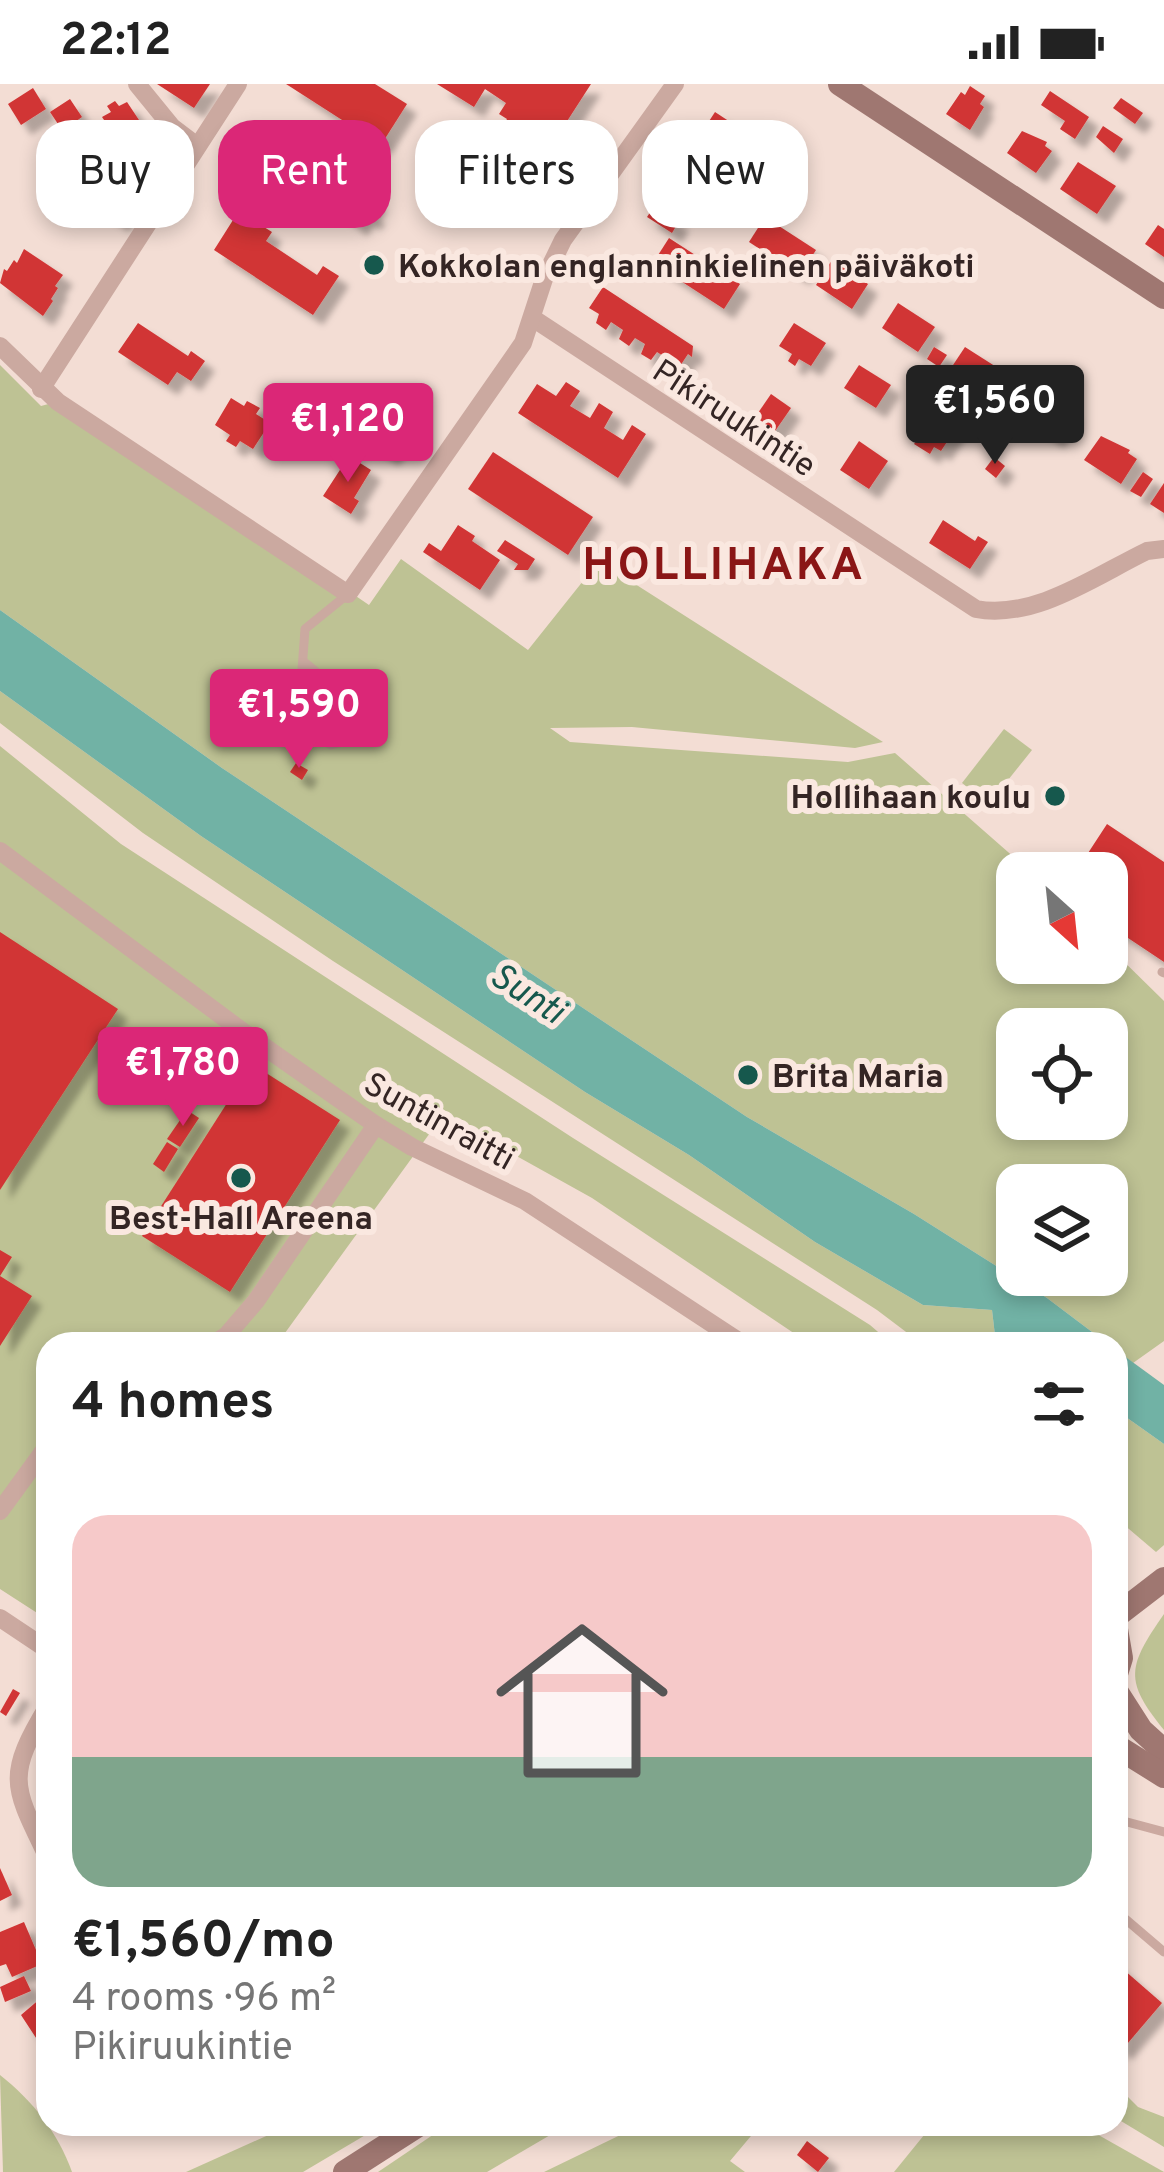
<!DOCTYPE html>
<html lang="en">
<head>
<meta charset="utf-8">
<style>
	body { margin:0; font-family:Overpass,sans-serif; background:#f6f6f6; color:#222; height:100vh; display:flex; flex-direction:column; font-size:45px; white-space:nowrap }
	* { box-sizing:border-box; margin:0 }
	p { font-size:39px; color:#767676 }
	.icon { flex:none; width:66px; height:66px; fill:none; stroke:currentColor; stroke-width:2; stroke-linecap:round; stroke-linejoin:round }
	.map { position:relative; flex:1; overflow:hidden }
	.drawer { position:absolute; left:36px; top:1248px; width:1092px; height:804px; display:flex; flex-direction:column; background:#fff; border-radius:36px; box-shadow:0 6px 18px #0003 }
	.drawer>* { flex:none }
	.hud { position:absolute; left:36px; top:36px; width:1092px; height:108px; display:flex; gap:24px }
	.needle { width:78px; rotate:153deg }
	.tools { position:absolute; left:996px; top:768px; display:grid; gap:24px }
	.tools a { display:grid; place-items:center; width:132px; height:132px; border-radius:24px; background:#fff; box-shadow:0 6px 18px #0003; font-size:60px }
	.price { position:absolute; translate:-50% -102px; padding:0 27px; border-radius:12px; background:#db2777; color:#fff; font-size:39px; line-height:78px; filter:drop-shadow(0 3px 6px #0008) }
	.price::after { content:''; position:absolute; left:50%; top:72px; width:36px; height:27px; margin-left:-18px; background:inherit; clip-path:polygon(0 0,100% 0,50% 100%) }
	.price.current { background:#222; color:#fff }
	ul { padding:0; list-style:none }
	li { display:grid; align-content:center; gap:24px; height:636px; padding:0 36px }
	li+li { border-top:3px solid #e0e0e0 }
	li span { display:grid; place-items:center; height:372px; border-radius:36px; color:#555 }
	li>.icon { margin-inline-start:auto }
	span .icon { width:216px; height:216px; fill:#fffc; stroke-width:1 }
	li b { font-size:51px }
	h2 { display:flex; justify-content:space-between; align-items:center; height:144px; padding:0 36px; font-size:51px }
	.pill { padding:0 42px; border-radius:36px; background:#fff; box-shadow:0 6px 18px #0003; font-size:42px; line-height:108px }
	.pill.current { background:#db2777; color:#fff }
	.status { display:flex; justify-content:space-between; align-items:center; height:84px; padding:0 60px; background:#fff; direction:ltr }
	.status svg { height:33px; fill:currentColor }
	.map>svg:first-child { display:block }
	.green { fill:#bec294; fill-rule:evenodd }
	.water { fill:#71b2a5 }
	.building { fill:#d13534; filter:url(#shadow) }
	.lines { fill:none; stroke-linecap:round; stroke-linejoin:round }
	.lane { stroke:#cba9a0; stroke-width:9 }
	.street { stroke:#cba9a0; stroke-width:18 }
	.secondary { stroke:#9f7771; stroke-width:24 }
	.poi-dot { fill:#16584d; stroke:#fae8e0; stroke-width:4.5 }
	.labels { text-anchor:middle; stroke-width:12; stroke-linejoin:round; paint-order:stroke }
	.poi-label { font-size:33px; font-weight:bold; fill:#342524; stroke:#fae8e0; text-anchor:start }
	.street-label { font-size:33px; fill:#342524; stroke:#fae8e0 }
	.water-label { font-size:36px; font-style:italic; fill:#16584d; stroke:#fae8e0 }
	.district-label { font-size:45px; font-weight:bold; letter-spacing:3px; fill:#8a1616; stroke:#fae8e0 }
</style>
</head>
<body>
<div class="status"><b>22:12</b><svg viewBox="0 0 49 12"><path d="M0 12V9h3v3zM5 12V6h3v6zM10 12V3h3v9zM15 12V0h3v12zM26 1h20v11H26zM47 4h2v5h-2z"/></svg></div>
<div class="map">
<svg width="1164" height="2088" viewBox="0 0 1164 2088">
	<defs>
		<filter id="shadow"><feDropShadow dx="10" dy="10" stdDeviation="3" flood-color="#0004"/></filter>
	</defs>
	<rect width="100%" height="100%" fill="#f3ddd4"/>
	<g class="green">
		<path d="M0,281L41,322L67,315L369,521L401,475L528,566L599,477L883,658L855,664L632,643L550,644L570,658L848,678L895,669L1032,789H1017V879H1107V861L1164,917V1257L1133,1279L1116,1266V1260H1108L1047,1214L914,1130L747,1033L222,684L0,526ZM1017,945H1107V1035H1017ZM1017,1101H1107V1191H1017Z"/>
		<polygon points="0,607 201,752 585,1008 689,1071 815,1158 923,1221 992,1226 996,1260 922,1260 877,1226 333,877 143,749 0,639"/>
		<polygon points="1004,645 1032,666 989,720 962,699"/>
		<polygon points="0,662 121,760 573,1054 870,1241 892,1260 810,1260 592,1114 443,1031 277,1260 48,1260 48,1536 0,1505"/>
		<polygon points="1116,1326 1164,1360 1164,1461 1156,1468 1116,1434"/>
		<path d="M1164,1530V1646C1123,1596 1128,1582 1164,1530Z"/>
		<path d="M0,1991C33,2017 58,2049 72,2088H3Z"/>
		<polygon points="1116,2001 1138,2023 1164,2033 1164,2063 1116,2034"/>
		<polygon points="293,2040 384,2040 303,2088 186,2088"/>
		<polygon points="449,2040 569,2040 487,2088 378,2088"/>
		<polygon points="643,2040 761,2040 730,2077 745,2088 544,2088"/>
		<polygon points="933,2040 1079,2040 1164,2088 894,2088"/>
	</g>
	<g class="water">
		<polygon points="0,526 222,684 747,1033 914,1130 1047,1214 1108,1260 996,1260 992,1226 923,1221 815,1158 689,1071 585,1008 201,752 0,607"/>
		<polygon points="1116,1266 1164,1301 1164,1360 1116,1326"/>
	</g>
	<g class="building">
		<polygon points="157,0 210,0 194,24"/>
		<polygon points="286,0 375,0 407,20 381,61"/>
		<polygon points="437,0 591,0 544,73 501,46 507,35 499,30 506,19 485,5 474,23"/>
		<polygon points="970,2 985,12 980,20 984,23 970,46 946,30 961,8 965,11"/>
		<polygon points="33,4 46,25 21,41 8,20"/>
		<polygon points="1050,7 1089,33 1075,55 1060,45 1065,37 1041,21"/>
		<polygon points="1121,14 1143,29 1135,40 1113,24"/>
		<polygon points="70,15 82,33 72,40 80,52 70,58 50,28"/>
		<polygon points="115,17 119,22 127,18 143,42 119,58 102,33 111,28 107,22"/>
		<polygon points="715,28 756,55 714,119 673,92"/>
		<polygon points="1103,42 1123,55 1114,69 1096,53"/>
		<polygon points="1022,47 1047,58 1045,62 1052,67 1036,89 1007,69"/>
		<polygon points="442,50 470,69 459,86 431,67"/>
		<polygon points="304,58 377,118 370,126 375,131 370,136 365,132 357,142 325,116 321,122 310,113 315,107 284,82"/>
		<polygon points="1078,78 1116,102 1097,130 1060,105"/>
		<polygon points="55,93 62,107 78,116 72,126 56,117 45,99"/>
		<polygon points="115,97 137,111 119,138 98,123 108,102 111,104"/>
		<polygon points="655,121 679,137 672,149 647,133"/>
		<polygon points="243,130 272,148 266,157 317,191 323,182 339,192 313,231 214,166 233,136 237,139"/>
		<polygon points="765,133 816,166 800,191 749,158"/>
		<polygon points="1158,141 1164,145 1164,173 1145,160"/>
		<polygon points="669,154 740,200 724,225 653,179"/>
		<polygon points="24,165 63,191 55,202 58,204 51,215 53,217 43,232 0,199 4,185 7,187 14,176 17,179"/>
		<polygon points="832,176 868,200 852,225 816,201"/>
		<polygon points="603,203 693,262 692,273 688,270 674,291 664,285 668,275 657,268 651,276 641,270 645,260 635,254 629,262 619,255 623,246 611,238 606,246 596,239 599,230 589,224"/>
		<polygon points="898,219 935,243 918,268 882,244"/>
		<polygon points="138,239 188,272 191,267 205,277 191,297 177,288 168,301 118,268"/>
		<polygon points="794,239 826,259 811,282 799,275 795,282 788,277 792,270 779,262"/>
		<polygon points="934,263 947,271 939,283 927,275"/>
		<polygon points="965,263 1001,286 985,311 949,287"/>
		<polygon points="859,281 891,301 876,324 844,304"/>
		<polygon points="566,298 580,307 570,322 590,334 599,319 613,328 604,344 623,356 632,341 646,350 618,394 518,329 537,300 556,312"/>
		<polygon points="1031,301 1072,328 1054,354 1013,327"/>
		<polygon points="771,310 791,324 771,353 751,339"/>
		<polygon points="231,314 244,322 247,317 260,324 256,330 270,339 253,365 240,357 236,363 226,357 230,351 215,341"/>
		<polygon points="387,314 410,329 391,357 397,361 389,372 361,354"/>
		<polygon points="925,324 934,330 938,324 952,333 949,339 956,344 941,367 934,363 930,370 914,360 919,353 910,347"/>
		<polygon points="1101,352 1130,366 1128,369 1137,375 1121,400 1084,376"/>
		<polygon points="859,357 888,377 869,405 840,386"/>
		<polygon points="493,368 593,433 568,471 468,405"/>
		<polygon points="349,372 371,386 354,414 359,417 351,430 323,412"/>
		<polygon points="994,373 1005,382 996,394 985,385"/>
		<polygon points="1143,388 1153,395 1141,413 1130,407"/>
		<polygon points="1164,399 1164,429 1150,420"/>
		<polygon points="943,436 975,457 978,452 988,458 970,485 929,459"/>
		<polygon points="458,441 475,452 472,457 500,476 480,506 423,468 429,459 441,467"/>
		<polygon points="505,456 535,475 528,486 514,486 518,480 497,467"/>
		<polygon points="296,679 308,686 302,696 290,688"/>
		<polygon points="1107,740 1164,778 1164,878 1107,840 1112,831 1107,828 1107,789 1075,789"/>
		<polygon points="0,848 118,925 0,1106"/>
		<polygon points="252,980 340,1036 230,1208 142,1152"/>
		<polygon points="187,1026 199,1034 180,1063 167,1055"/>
		<polygon points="167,1058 178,1065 164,1088 153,1080"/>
		<polygon points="0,1166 12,1173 0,1192 32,1212 0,1262"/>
		<polygon points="13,1605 20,1609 6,1632 0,1628"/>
		<polygon points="0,1784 12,1811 0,1817"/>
		<polygon points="24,1838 42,1880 12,1893 6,1880 0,1882 0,1848"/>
		<polygon points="1116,1879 1162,1919 1122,1966 1116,1961"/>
		<polygon points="24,1892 31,1907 5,1918 0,1903"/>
		<polygon points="48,1908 48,1962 43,1957 40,1960 21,1931"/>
		<polygon points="807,2057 829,2074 818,2088 797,2071"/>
	</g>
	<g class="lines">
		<g class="lane">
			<path d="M303,577L320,591L360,595C373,613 370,637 358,654L331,661L298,641L305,545L348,510"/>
			<polyline points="1162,888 1164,889"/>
			<polyline points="1116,1735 1164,1748"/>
			<polyline points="1116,1827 1164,1868"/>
		</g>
		<g class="street">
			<polyline points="137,0 172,43 197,62"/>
			<path d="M534,235L976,525C1035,536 1095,492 1147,467L1164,465"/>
			<polyline points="0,262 58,318 348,510 523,259 544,195 563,156 675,0"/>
			<polyline points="41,305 238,0"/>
			<polyline points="0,767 242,947 376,1041 412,1063 525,1117 743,1260"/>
			<polyline points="213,1260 226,1252 256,1217 376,1041"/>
			<polyline points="0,1427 48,1361"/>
			<polyline points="0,1534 48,1566"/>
			<path d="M48,1622C5,1693 13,1702 48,1774"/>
		</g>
		<g class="secondary">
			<polyline points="840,0 1164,213"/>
			<polyline points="1116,1532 1164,1495"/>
			<polyline points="1116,1545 1121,1574 1116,1590"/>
			<polyline points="1116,1607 1141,1646 1164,1667"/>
			<polyline points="1116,1662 1164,1692"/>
			<polyline points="345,2088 420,2040"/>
		</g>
	</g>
	<g class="poi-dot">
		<circle cx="374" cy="181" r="12"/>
		<circle cx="1055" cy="712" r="12"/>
		<circle cx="748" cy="991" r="12"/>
		<circle cx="241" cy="1094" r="12"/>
	</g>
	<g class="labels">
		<g class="poi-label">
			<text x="398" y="193">Kokkolan englanninkielinen päiväkoti</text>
			<text x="1031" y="724" text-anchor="end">Hollihaan koulu</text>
			<text x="772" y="1003">Brita Maria</text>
			<text x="241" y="1145" text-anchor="middle">Best‑Hall Areena</text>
		</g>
		<g class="street-label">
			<text transform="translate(735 333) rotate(33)" y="12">Pikiruukintie</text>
			<text transform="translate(440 1036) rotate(29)" y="12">Suntinraitti</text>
		</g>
		<g class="water-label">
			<text transform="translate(528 908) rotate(33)" y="13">Sunti</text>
		</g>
		<g class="district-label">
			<text x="724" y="495">HOLLIHAKA</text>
		</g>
	</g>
</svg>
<div class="tools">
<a><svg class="needle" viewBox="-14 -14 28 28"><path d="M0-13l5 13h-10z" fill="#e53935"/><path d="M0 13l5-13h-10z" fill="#767676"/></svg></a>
<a><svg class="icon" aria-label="locate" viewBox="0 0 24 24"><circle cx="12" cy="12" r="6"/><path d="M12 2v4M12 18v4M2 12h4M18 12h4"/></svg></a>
<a><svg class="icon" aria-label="layers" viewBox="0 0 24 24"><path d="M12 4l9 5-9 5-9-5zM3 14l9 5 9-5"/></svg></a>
</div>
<b class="price current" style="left:995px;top:383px">€1,560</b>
<b class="price" style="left:348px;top:401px">€1,120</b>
<b class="price" style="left:299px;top:687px">€1,590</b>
<b class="price" style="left:183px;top:1045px">€1,780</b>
<div class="hud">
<a class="pill">Buy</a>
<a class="pill current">Rent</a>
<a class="pill">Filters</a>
<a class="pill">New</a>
</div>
<section class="drawer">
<h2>4 homes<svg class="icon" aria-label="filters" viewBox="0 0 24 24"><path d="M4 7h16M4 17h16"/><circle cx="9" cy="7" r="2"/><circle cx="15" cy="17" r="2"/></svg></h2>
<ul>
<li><span style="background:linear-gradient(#f6c9c9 65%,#7fa58c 0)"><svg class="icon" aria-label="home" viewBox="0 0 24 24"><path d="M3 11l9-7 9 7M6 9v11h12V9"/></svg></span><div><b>€1,560/mo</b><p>4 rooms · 96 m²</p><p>Pikiruukintie</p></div></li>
</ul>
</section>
</div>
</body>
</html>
